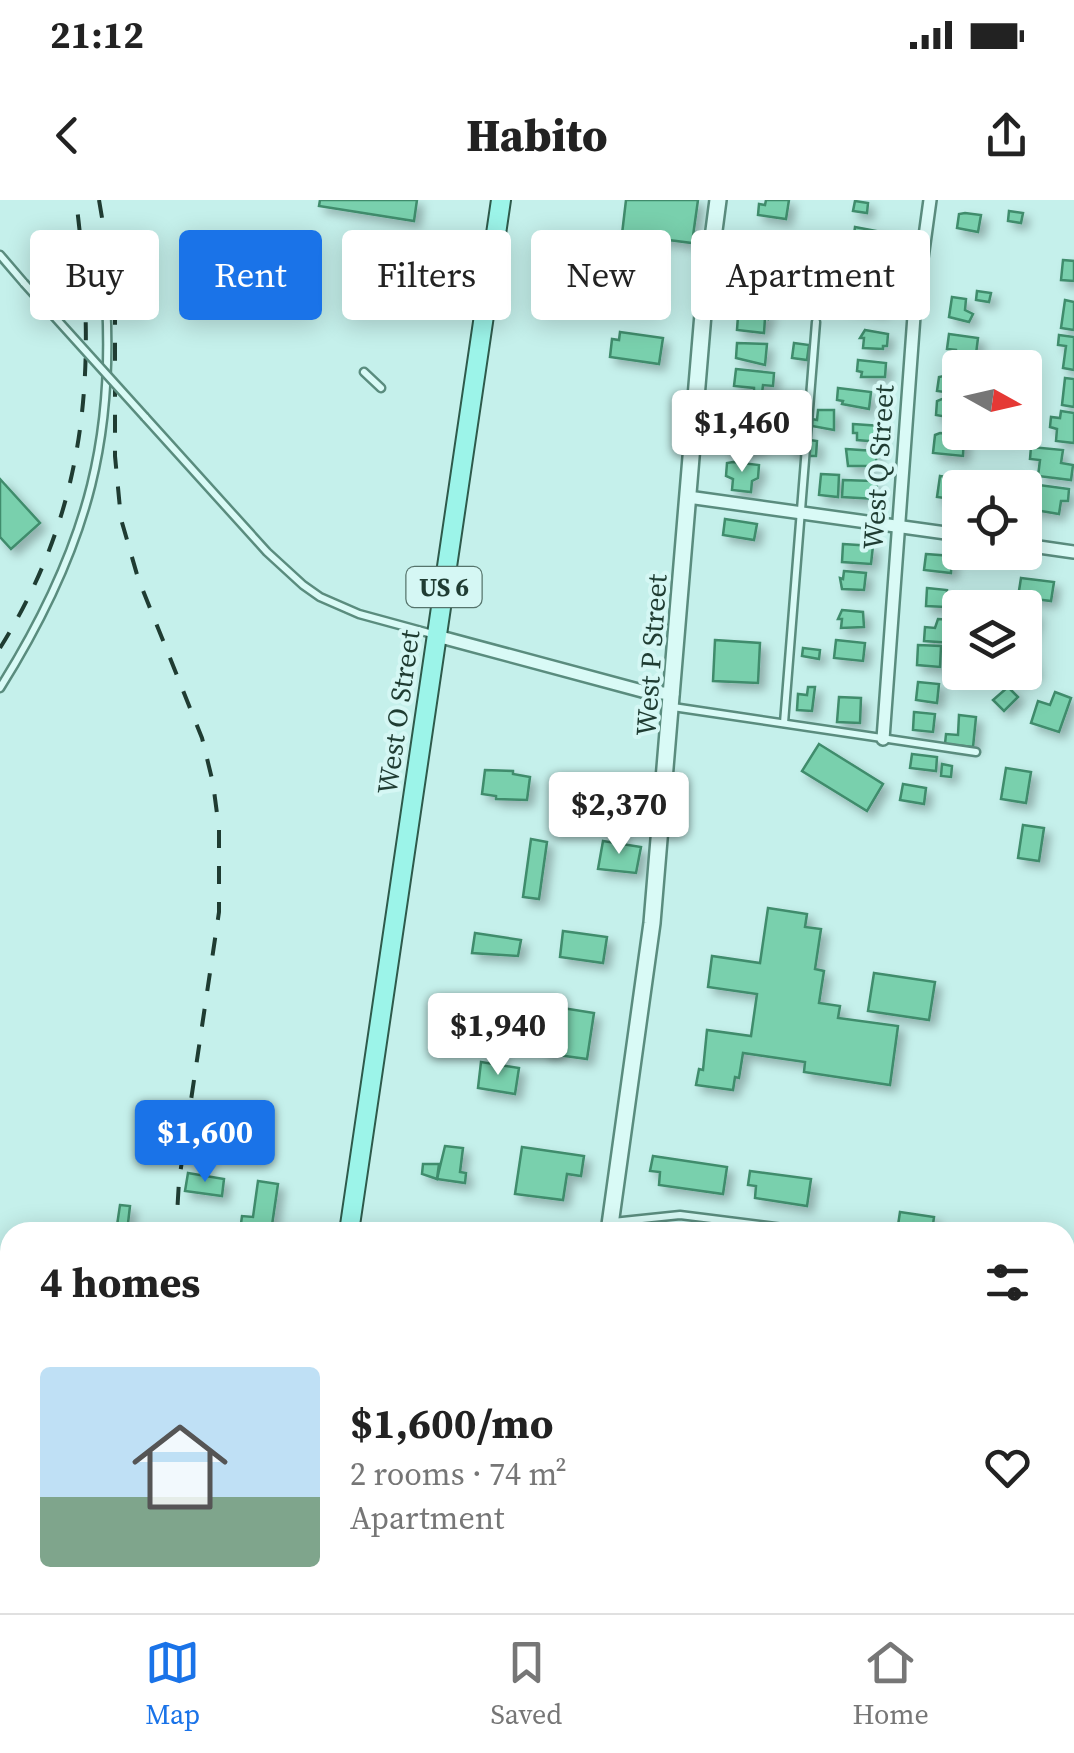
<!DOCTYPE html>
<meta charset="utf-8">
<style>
:root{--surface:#fff;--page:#f2f2f2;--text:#222;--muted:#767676;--line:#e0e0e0;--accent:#1a73e8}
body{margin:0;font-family:"Source Serif 4",serif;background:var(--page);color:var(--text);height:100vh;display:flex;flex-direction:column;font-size:38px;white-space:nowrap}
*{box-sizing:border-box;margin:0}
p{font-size:32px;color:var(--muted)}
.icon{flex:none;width:55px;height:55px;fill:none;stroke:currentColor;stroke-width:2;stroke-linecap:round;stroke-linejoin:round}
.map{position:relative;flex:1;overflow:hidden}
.side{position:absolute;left:0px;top:1022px;width:1075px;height:392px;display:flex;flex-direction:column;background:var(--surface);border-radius:30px 30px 0 0;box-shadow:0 5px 25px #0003}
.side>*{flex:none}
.banner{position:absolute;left:30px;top:30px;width:1015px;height:90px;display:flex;gap:20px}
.needle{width:65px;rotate:98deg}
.tools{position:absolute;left:942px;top:150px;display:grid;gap:20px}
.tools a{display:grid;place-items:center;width:100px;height:100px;border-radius:10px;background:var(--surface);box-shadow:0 5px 25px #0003;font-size:50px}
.price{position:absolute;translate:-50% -85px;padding:0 22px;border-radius:10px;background:#fff;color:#222;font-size:32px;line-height:65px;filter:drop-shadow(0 2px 5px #0008)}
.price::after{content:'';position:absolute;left:50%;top:60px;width:30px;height:22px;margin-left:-15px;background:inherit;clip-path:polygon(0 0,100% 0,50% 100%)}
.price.on{background:var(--accent);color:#fff}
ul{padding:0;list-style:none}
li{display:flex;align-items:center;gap:30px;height:250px;padding:0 40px}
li+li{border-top:2px solid var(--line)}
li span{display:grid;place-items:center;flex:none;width:280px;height:200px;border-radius:10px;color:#555}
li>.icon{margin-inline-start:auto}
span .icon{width:120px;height:120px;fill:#fffc;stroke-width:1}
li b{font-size:42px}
h2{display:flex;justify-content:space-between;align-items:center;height:120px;padding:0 40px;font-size:42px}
.pill{padding:0 35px;border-radius:10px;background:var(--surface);box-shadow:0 5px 25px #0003;font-size:35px;line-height:90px}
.pill.on{background:var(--accent);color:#fff}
.status{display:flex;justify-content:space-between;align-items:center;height:70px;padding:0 50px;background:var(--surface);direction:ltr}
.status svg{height:28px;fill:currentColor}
header{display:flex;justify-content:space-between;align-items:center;height:130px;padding:0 40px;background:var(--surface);font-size:45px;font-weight:800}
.tabs{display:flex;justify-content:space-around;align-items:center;height:140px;border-top:2px solid var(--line);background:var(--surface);font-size:28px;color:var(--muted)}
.tabs a{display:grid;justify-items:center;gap:5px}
.tabs .on{color:var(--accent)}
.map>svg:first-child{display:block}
.building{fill:#79d0ad;stroke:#3f8c6c;stroke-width:2.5;filter:url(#shadow)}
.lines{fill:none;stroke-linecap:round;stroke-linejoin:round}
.service-casing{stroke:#5a8c7e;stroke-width:11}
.minor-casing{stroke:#5a8c7e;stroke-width:16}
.tertiary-casing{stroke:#5a8c7e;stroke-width:20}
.primary-casing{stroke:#2e5a4b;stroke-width:22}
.service{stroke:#d9faf6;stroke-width:6}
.minor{stroke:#d9faf6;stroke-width:11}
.tertiary{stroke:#d9faf6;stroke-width:15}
.primary{stroke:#9cf4e9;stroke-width:18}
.rail{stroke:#1f3c32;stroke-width:4;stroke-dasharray:18 18;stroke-linecap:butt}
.service-bridge-casing{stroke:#5a8c7e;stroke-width:11;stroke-linecap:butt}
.service-bridge{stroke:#d9faf6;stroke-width:6}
.labels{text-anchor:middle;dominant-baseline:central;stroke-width:8;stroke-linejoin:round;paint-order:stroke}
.shield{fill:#d5f7f4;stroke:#56746c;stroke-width:2.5}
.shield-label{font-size:25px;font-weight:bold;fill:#1f3c32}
.street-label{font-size:28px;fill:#1f3c32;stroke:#d5f7f4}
</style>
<div class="status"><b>21:12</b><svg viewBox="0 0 49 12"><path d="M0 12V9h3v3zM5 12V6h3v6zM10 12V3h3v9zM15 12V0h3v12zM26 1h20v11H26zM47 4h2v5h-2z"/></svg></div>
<header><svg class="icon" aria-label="back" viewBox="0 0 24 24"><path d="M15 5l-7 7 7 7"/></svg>Habito<svg class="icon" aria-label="share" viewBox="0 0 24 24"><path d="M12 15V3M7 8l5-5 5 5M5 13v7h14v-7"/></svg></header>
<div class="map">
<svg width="1074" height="1413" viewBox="0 0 1074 1413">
<defs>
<filter id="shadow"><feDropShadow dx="6" dy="6" stdDeviation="5" flood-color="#0004"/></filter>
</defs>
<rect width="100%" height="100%" fill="#c5f0eb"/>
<!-- building -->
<g class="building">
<polygon points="320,0 417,0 414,21 319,6"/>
<polygon points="626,0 698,0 692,43 622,34"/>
<polygon points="766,0 789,0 786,19 758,15 759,4 765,5"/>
<polygon points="855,1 868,3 867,13 853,11"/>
<polygon points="1009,11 1023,13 1021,23 1008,21"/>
<polygon points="965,13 981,15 978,32 957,28 959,14"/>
<polygon points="855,27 892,34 890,48 853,42"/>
<polygon points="853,42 890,48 888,59 850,56"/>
<polygon points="787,46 812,49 809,74 783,71"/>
<polygon points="815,50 823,51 821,63 814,63"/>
<polygon points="1063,60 1074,61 1074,81 1061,80"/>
<polygon points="847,76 886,84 883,97 845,92"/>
<polygon points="977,91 991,93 989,102 976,100"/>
<polygon points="845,92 883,97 881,111 843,105"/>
<polygon points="952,97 966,99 965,110 973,114 969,122 949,117"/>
<polygon points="1065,100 1074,102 1074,130 1061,128"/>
<polygon points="753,110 769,112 768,119 765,118 764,133 737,130 738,116 753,115"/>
<polygon points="865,130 888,134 887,146 883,146 883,149 863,148 864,138 860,138"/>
<polygon points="620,132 663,138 659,164 610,157 612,139 619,140"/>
<polygon points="949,134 978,138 975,162 957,159 956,150 947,149"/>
<polygon points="1059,135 1074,137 1074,170 1063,168 1066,146 1058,145"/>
<polygon points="737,143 767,144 765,165 736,158"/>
<polygon points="794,143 809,145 807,160 792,158"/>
<polygon points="858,160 886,163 885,177 861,177 862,172 857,171"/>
<polygon points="736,169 774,173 773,186 763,185 762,194 754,193 754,188 734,186"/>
<polygon points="944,176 960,178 960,194 937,191 939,177"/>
<polygon points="1065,178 1074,179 1074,207 1062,205"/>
<polygon points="838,188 871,192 869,209 842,204 843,201 837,200"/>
<polygon points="942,199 960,200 960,221 959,219 936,215 937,201"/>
<polygon points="736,202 757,204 761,207 756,222 731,218 732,203"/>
<polygon points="818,210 834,210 834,230 812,226 812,219 817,220"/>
<polygon points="1061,211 1074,213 1074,243 1056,241 1057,229 1050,227 1051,217 1060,218"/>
<polygon points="853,224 881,226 880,242 857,240 857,233 853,233"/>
<polygon points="735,231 758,233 760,246 756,250 728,246 730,232"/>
<polygon points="940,233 964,235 963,256 933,253 935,235"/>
<polygon points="792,240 801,241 800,254 791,252"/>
<polygon points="810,240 817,241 816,256 809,256"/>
<polygon points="1031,247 1063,250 1061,263 1073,265 1071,280 1038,276 1040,260 1030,259"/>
<polygon points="846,249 875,251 877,266 848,266"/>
<polygon points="733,262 759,265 758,278 752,281 751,292 732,290 733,279 726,276 727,263"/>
<polygon points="821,274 839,275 838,297 819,295"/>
<polygon points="940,276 983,282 982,288 960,288 960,300 937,297"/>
<polygon points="0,279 40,323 11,349 0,337"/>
<polygon points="843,280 873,281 877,284 876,299 842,297"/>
<polygon points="1039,285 1069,289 1068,301 1061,301 1059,314 1029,309 1030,297 1038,298"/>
<polygon points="725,319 757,324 754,340 723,335"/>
<polygon points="843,344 873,346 871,364 842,362"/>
<polygon points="926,354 952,356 951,373 924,370"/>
<polygon points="844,371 866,373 864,390 842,389 840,378 843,379"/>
<polygon points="1021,378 1054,382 1051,401 1018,397"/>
<polygon points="927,388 947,390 946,407 926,406"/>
<polygon points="842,410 863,412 864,427 841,428 842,419 838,419"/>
<polygon points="1025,411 1036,415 1028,439 1025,438"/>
<polygon points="938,419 955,420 953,443 924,441 925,427 935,428"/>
<polygon points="715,440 760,443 758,483 713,481"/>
<polygon points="836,440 865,443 863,461 834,458"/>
<polygon points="918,445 941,446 940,467 917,465"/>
<polygon points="1027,446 1035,473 1017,479 1015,472 1025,472"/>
<polygon points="803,448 820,450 819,459 802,456"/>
<polygon points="918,482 939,484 937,503 916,500"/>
<polygon points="808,487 815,487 812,511 797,510 798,494 807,495"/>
<polygon points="1008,487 1018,497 1004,511 993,500"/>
<polygon points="1055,492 1071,498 1059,532 1031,523 1038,501 1050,505"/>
<polygon points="839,497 861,498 860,523 837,522"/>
<polygon points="914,512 935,514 933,532 913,530"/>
<polygon points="959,515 976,517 973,547 945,544 946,534 958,535"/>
<polygon points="819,544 883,584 867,611 802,571"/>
<polygon points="912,554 937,557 936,571 910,568"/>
<polygon points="942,564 952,566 951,577 941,576"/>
<polygon points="1006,568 1031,572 1026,603 1001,599"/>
<polygon points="485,570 513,571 513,574 530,577 527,600 496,599 496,596 482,594"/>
<polygon points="903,584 926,588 924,604 900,600"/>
<polygon points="1023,625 1044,628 1039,661 1018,658"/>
<polygon points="531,639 547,642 539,699 523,697"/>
<polygon points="603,641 641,647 636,673 598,669"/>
<polygon points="768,708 807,714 805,727 821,729 815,769 824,771 819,803 840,806 838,818 898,826 890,885 804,872 805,862 743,853 739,878 735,877 733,890 696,885 699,869 703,870 707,830 751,836 757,794 708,787 712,756 760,763"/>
<polygon points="563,731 607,737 603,763 560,757"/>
<polygon points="475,733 521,740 518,756 472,753"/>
<polygon points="874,773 935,782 929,820 868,811"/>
<polygon points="550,806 594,813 587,859 543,853"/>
<polygon points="481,862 519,868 515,894 478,888"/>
<polygon points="445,946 463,948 460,972 466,973 465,983 437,979"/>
<polygon points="522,947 584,956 581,976 567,974 563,1000 515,994"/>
<polygon points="653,956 727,967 723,994 659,985 660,972 650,971"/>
<polygon points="423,964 439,964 437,979 422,974"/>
<polygon points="750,971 811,979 807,1006 755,998 756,986 748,985"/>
<polygon points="188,973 224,979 222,996 185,991"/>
<polygon points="258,981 278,984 271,1032 240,1031 242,1016 253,1017"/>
<polygon points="120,1005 130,1006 127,1032 116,1032"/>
<polygon points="900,1012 934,1017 932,1032 897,1032"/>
<polygon points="1065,1165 1074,1171 1074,1383 1065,1376"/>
<polygon points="173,1405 224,1405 223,1412"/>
<polygon points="457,1405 510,1405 509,1413 457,1409"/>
<polygon points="626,1405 684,1405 683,1413 595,1413 596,1406 626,1411"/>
</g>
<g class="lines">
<!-- service casing -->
<g class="service-casing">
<g id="service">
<polyline points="0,55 24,83"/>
<polyline points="277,100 269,89 281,74 288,74 310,91"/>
<polyline points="364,172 381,188"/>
<polyline points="145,217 267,352 303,385 320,397 359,414 436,435"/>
<path d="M0,488c89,-142 120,-258 103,-425"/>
<polyline points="673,507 976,552"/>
<polyline points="784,523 816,122"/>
<polyline points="613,1022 680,1015 815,1032"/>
</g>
</g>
<!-- minor casing -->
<g class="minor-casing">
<g id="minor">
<polyline points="688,297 960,335"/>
<polyline points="1025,345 1074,352"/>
<polyline points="437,436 642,491 673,494"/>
<polyline points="883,539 914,116 930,0"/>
</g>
</g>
<!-- tertiary casing -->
<g class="tertiary-casing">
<g id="tertiary">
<polyline points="609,1032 652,723 703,114 718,0"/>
<polyline points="553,1413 554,1405"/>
</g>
</g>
<!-- primary casing -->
<g class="primary-casing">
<g id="primary">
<polyline points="349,1032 501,0"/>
<polyline points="293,1413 294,1405"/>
</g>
</g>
<!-- service -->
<use href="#service" class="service"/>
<!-- minor -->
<use href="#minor" class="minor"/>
<!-- tertiary -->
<use href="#tertiary" class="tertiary"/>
<!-- primary -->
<use href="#primary" class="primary"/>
<!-- rail -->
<g class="rail">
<polyline points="99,0 115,94 115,256 121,319 138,378 202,538 213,583 219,629 219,712 179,981 176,1032"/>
<path d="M0,448c90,-144 97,-284 76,-448"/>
<polyline points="146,1413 147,1405"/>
</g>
<!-- service-bridge casing -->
<g class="service-bridge-casing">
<polyline id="service-bridge" points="24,83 145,217"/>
</g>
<!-- service-bridge -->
<use href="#service-bridge" class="service-bridge"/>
</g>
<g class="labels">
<!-- shield labels -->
<rect class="shield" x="406.5" y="367" width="75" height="40" rx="8"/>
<g class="shield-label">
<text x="444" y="387">US 6</text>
</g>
<!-- street labels -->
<g class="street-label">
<text transform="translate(878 267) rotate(-86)">West Q Street</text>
<text transform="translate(651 455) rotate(-86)">West P Street</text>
<text transform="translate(398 512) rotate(-82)">West O Street</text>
</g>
</g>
</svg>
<div class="tools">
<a><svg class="needle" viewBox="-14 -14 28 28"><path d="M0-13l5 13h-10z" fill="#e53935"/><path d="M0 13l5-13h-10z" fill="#767676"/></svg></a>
<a><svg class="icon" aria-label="locate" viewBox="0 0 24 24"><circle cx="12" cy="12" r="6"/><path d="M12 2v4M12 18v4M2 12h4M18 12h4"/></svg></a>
<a><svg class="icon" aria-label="layers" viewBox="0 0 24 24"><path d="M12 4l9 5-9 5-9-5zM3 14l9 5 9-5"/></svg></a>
</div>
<b class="price" style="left:742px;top:275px">$1,460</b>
<b class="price" style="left:619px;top:657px">$2,370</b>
<b class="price" style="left:498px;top:878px">$1,940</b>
<b class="price on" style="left:205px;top:985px">$1,600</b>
<div class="banner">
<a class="pill">Buy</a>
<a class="pill on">Rent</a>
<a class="pill">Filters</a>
<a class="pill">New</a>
<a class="pill">Apartment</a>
</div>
<section class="side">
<h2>4 homes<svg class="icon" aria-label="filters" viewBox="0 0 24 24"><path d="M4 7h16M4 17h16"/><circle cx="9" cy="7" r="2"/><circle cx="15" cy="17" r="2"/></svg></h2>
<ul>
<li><span style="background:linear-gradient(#bfe0f5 65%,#7fa58c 0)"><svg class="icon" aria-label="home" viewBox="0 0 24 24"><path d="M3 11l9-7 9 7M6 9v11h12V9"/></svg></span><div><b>$1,600/mo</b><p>2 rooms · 74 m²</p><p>Apartment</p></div><svg class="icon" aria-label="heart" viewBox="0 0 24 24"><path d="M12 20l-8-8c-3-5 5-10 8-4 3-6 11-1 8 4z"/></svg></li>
</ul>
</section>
</div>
<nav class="tabs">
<a class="on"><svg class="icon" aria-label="map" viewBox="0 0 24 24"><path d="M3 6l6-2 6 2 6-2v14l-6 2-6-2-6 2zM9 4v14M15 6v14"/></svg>Map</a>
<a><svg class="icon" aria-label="saved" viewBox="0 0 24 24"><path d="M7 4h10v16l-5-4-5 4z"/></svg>Saved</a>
<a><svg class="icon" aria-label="home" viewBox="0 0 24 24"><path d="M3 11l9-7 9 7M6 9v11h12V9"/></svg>Home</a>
</nav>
